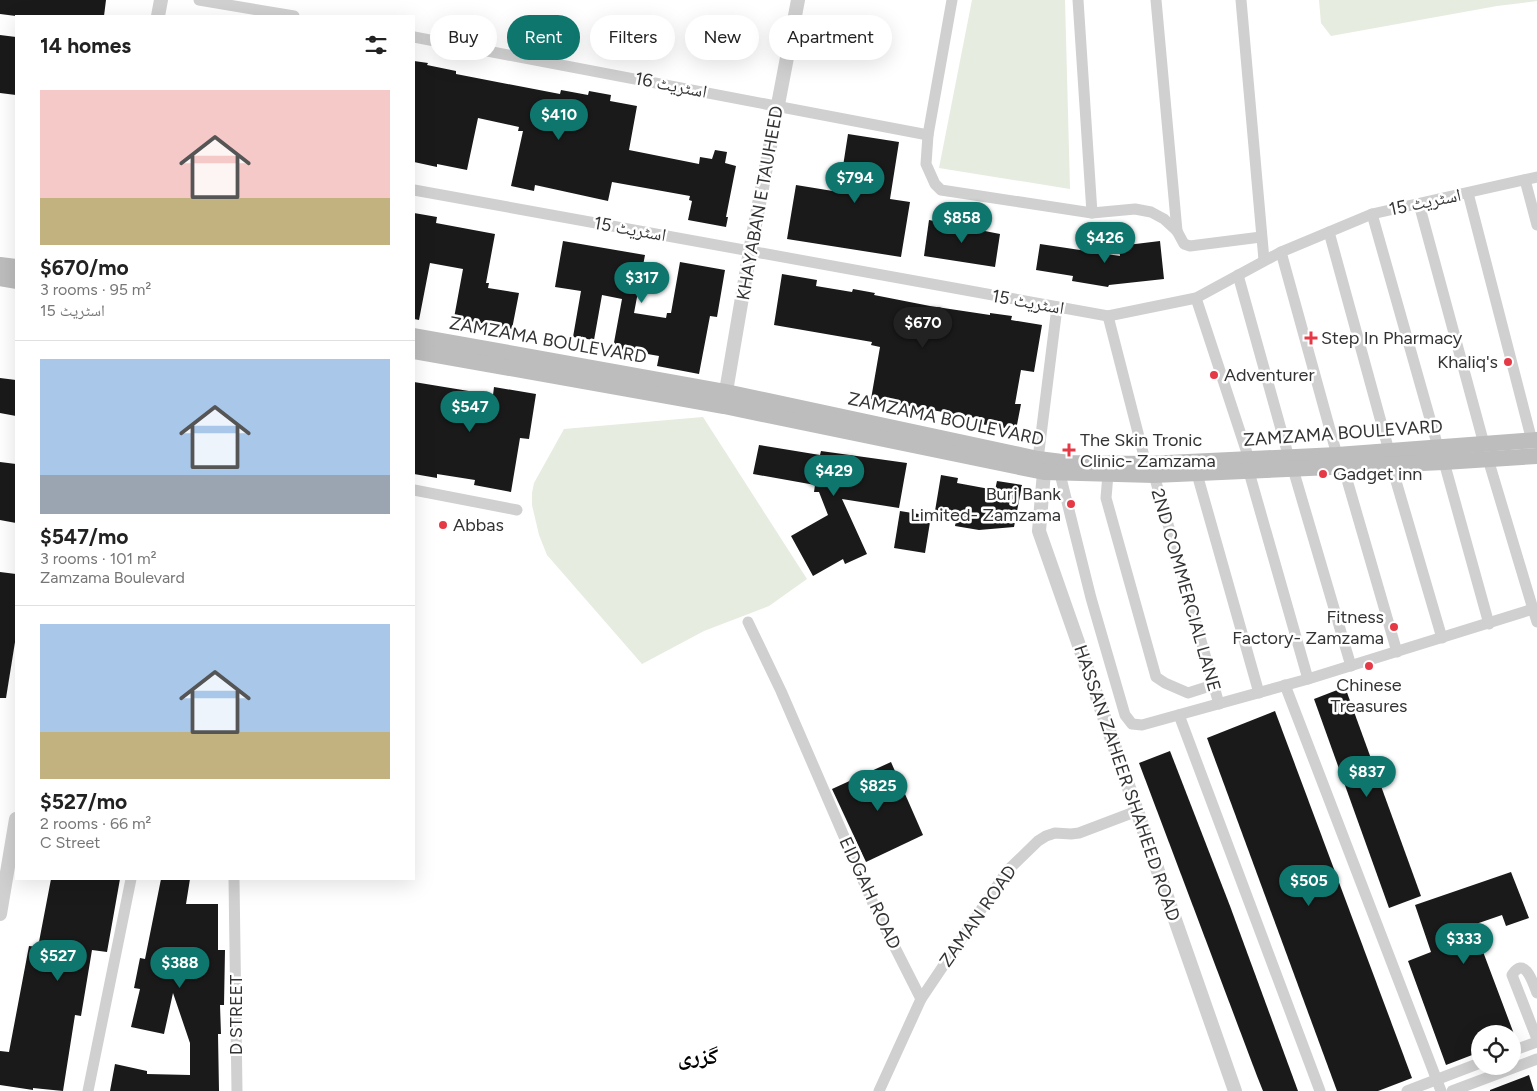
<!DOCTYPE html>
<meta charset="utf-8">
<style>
:root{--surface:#fff;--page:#f6f6f6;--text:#222;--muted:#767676;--line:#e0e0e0;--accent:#0f766e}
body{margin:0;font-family:Figtree,"Noto Naskh Arabic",sans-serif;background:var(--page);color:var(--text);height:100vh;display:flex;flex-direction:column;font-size:19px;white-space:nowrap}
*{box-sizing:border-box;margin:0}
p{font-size:16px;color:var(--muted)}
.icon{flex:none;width:28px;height:28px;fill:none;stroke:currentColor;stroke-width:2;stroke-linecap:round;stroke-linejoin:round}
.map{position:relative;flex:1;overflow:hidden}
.sheet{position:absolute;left:15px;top:15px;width:400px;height:865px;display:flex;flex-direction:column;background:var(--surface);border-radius:0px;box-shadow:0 5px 20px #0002}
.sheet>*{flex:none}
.hud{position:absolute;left:430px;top:15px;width:475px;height:45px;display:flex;gap:10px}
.controls{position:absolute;left:1471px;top:1025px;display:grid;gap:10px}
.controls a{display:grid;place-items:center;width:50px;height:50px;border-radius:50%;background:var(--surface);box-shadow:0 5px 20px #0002;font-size:25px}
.price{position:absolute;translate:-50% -42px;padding:0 11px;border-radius:18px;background:var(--accent);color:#fff;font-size:16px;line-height:32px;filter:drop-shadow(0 1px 2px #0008)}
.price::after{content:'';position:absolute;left:50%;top:30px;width:15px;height:11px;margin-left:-8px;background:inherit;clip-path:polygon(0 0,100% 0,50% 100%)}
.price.active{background:#222;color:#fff}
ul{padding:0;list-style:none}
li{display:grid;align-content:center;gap:10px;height:265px;padding:0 25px}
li+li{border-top:1px solid var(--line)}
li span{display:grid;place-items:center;height:155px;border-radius:0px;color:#555}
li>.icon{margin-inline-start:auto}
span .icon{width:90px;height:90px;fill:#fffc;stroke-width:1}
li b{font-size:21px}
h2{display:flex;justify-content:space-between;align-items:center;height:60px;padding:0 25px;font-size:21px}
.chip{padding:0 18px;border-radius:22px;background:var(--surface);box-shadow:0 5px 20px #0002;font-size:18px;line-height:45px}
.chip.active{background:var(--accent);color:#fff}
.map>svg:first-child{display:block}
.green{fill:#e6ecdf}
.building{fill:#1a1a1a}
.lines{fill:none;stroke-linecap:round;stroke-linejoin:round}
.minor{stroke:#d0d0d0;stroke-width:11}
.tertiary{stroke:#d0d0d0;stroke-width:14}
.secondary{stroke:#bdbdbd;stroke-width:16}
.poi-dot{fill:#e63946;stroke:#fff;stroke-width:2}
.labels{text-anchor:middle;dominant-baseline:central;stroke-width:5;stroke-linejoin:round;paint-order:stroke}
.street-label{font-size:18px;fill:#333;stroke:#fff}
.poi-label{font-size:18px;fill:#333;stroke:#fff;text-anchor:start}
.district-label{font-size:22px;font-weight:bold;fill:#000;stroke:#fff}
</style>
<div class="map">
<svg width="1537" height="1091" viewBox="0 0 1537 1091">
<rect width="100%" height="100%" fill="#fff"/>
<!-- green -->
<g class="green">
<polygon points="972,0 1065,0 1070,189 939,168"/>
<polygon points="1319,0 1537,0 1537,1 1497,6 1331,36 1321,23"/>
<polygon points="703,417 807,579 769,606 704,631 642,664 547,555 539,535 532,505 532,493 534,483 564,429"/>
</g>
<!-- building -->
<g class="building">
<polygon points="0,0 106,0 104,16 16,16 0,14"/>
<polygon points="0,35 16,37 16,95 0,93"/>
<polygon points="414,61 428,63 427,65 456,71 456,74 560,94 561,90 588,95 589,91 611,95 610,101 637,106 629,150 699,164 700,157 712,159 715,150 727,152 725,163 736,166 726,217 728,217 726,227 688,220 692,201 689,200 690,196 612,182 608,201 535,185 534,191 511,186 523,131 518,131 519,127 478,118 467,170 437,164 437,167 414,162"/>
<polygon points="848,134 899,142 890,199 910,202 901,257 787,239 796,185 839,192"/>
<polygon points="414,213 437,217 436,223 495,234 486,283 489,283 488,288 519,293 512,329 454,318 463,269 430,263 419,320 414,319"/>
<polygon points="929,220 1000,234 995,267 924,256"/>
<polygon points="563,241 645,255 634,313 666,318 667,313 671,313 680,262 725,270 717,317 710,316 699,374 657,366 659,356 613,348 622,299 602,295 594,340 573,337 581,291 555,287"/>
<polygon points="1160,241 1164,279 1109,285 1108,287 1072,281 1073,276 1036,270 1040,244 1120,256 1119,246"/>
<polygon points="782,274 817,280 816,286 852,292 853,289 875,293 874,295 930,306 990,315 990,313 1012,316 1011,320 1042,325 1034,372 1021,370 1015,404 1021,404 1016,430 975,423 976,418 871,399 880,347 871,345 872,342 774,325"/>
<polygon points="0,378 16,380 16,416 0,413"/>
<polygon points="414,382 493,395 494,387 536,394 529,439 520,438 511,492 474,485 475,480 437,474 437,478 414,474"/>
<polygon points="759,445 820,455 821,451 907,463 899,508 842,499 867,554 845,564 843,559 813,576 791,536 828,515 819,492 814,492 815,485 753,474"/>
<polygon points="0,462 16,464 16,523 0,520"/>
<polygon points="941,475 958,478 957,483 995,490 997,481 1022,485 1014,527 979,530 955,526 957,515 935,511"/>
<polygon points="900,511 931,516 925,553 894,548"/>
<polygon points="0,572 16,574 16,636 6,698 0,698"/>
<polygon points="1345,687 1421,896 1389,908 1314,699"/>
<polygon points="1275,711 1412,1078 1378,1091 1337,1091 1207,738"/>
<polygon points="1170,751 1230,906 1298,1091 1263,1091 1257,1076 1139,763"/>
<polygon points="891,762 923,835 866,862 832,789"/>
<polygon points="1511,872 1529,918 1506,926 1502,915 1473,925 1514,1034 1480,1034 1480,1052 1446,1065 1408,961 1431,952 1415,905"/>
<polygon points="51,879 120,879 107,952 92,950 81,1016 75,1015 63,1091 33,1088 33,1090 0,1085 0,1051 9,1052 29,946 38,947"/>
<polygon points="161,879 190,879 186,904 218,904 218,950 225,950 224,1005 220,1005 221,1034 218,1034 219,1091 110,1091 115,1064 147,1071 147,1074 190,1075 190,1043 173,993 164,1034 131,1027 140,989 134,988 140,958 145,959"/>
<polygon points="1529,1075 1534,1091 1490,1091 1490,1090"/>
</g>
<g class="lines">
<!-- minor -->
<g class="minor">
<polyline points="199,0 294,16"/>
<polyline points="952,0 928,135 926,164 935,184 941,190 1092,213 1135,209 1151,212 1164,219 1177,231 1184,244 1190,246 1261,237"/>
<polyline points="1078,0 1092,213"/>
<polyline points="1156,0 1177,231"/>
<polyline points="1241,0 1264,260"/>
<polyline points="414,37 928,135"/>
<polyline points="1525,180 1537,225"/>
<polyline points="414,190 1108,316 1196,298 1281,252 1372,214 1537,177"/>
<polyline points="1468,193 1532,441"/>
<polyline points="1419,204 1484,444"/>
<polyline points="1372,214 1438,447"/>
<polyline points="1329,232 1389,451"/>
<polyline points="1281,252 1337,455"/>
<polyline points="1238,275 1289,458"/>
<polyline points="1196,298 1249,459"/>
<polyline points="1108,316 1146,464"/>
<polyline points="1038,459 1057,307"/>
<polyline points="1488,459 1533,609"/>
<polyline points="1444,462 1489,624"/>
<polyline points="1391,464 1442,638"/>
<polyline points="1343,466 1397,652"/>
<polyline points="1293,469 1351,666"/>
<polyline points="1249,472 1308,679"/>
<polyline points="1060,474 1091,598 1125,715 1132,724 1142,725 1308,679 1533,609 1537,622"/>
<polyline points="1108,474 1106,498 1156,677 1165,683 1188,693 1213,685"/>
<polyline points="1197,474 1259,693"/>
<polyline points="1154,475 1219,704"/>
<polyline points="414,490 517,510"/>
<polyline points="748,622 781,691 875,908 921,999"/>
<polyline points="1285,685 1441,1091"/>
<polyline points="1179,715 1320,1091"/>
<polyline points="234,879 237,1091"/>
<path d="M1537,993c-4,-10 -12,-38 -25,-18l25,64"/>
<polyline points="1512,1051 1537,1042"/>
<polyline points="88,1091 131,879"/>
<polyline points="879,1091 921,999 1007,871 1038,841 1046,836 1055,833 1071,834 1079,833 1137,811"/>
<polyline points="1407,1091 1480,1063"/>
<polyline points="1452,1091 1537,1059"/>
</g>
<!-- tertiary -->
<g class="tertiary">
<polyline points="158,16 161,0"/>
<polyline points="724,403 750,251 798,0"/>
<polyline points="1044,472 1039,531 1235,1091"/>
<polyline points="0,914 16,819"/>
</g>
<!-- secondary -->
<g class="secondary">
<polyline points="0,265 16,267"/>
<polyline points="0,278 16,281"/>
<polyline points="414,336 726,392 1038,459 1070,463 1146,464 1337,455 1537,440"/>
<polyline points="414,351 724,406 1044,472 1154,475 1444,462 1537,456"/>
</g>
</g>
<!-- markers -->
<g class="poi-dot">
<path d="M1308.5 330.5h5v5h5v5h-5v5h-5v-5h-5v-5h5z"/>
<circle cx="1508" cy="362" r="5"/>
<circle cx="1214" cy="375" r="5"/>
<path d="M1066.5 442.5h5v5h5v5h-5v5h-5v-5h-5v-5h5z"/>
<circle cx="1323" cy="474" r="5"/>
<circle cx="1071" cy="504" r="5"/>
<circle cx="443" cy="525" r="5"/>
<circle cx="1394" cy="627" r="5"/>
<circle cx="1369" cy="666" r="5"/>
</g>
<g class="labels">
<!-- street labels -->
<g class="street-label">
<text transform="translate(671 85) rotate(11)">اسٹریٹ 16</text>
<text transform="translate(1425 202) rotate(-12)">اسٹریٹ 15</text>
<text transform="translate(760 203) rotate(-80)">KHAYABAN E TAUHEED</text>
<text transform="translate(630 229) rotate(10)">اسٹریٹ 15</text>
<text transform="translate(1028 302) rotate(10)">اسٹریٹ 15</text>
<text transform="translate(548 340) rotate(10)">ZAMZAMA BOULEVARD</text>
<text transform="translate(946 419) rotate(12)">ZAMZAMA BOULEVARD</text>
<text transform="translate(1343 433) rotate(-4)">ZAMZAMA BOULEVARD</text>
<text transform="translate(1186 590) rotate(74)">2ND COMMERCIAL LANE</text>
<text transform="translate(1127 783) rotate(71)">HASSAN ZAHEER SHAHEED ROAD</text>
<text transform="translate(870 893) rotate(65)">EIDGAH ROAD</text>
<text transform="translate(978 916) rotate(-55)">ZAMAN ROAD</text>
<text transform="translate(236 1015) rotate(-90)">D STREET</text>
</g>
<!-- poi labels -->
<g class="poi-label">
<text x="1321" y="338">Step In Pharmacy</text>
<text x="1498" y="362" text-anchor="end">Khaliq's</text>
<text x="1224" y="375">Adventurer</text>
<text x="1080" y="440">The Skin Tronic<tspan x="1080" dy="21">Clinic- Zamzama</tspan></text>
<text x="1333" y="474">Gadget inn</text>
<text x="1061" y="494" text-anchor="end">Burj Bank<tspan x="1061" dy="21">Limited- Zamzama</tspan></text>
<text x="453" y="525">Abbas</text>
<text x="1384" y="617" text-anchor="end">Fitness<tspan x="1384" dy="21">Factory- Zamzama</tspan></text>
<text x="1369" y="685" text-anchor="middle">Chinese<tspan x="1369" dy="21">Treasures</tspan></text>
</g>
<!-- district labels -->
<g class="district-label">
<text x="698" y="1056">گزری</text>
</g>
</g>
</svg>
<div class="controls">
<a><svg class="icon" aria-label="locate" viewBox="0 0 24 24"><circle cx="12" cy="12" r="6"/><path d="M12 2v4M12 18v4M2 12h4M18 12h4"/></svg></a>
</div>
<b class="price" style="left:559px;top:141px">$410</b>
<b class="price" style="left:855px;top:204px">$794</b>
<b class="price" style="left:962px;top:244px">$858</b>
<b class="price" style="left:1105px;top:264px">$426</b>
<b class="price" style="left:642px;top:304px">$317</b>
<b class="price active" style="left:923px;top:349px">$670</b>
<b class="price" style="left:470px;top:433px">$547</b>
<b class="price" style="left:834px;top:497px">$429</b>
<b class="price" style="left:1367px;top:798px">$837</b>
<b class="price" style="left:878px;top:812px">$825</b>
<b class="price" style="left:1309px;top:907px">$505</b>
<b class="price" style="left:1464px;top:965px">$333</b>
<b class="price" style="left:58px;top:982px">$527</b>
<b class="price" style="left:180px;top:989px">$388</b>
<div class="hud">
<a class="chip">Buy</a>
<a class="chip active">Rent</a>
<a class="chip">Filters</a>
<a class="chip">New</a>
<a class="chip">Apartment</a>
</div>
<section class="sheet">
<h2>14 homes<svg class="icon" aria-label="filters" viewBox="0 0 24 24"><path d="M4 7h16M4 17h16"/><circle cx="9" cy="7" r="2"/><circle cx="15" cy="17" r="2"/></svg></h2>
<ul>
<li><span style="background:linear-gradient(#f6c9c9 70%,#c2b280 0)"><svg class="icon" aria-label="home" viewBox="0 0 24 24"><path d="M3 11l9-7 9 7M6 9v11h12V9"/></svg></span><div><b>$670/mo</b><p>3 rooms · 95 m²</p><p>اسٹریٹ 15</p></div></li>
<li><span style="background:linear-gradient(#a9c7e8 75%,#9aa5b1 0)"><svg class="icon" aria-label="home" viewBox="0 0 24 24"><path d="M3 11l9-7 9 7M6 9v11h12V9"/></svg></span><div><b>$547/mo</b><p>3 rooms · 101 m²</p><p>Zamzama Boulevard</p></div></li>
<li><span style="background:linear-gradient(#a9c7e8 70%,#c2b280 0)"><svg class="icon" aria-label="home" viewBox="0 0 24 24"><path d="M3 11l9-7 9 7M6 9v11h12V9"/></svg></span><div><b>$527/mo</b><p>2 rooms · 66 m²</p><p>C Street</p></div></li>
</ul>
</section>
</div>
